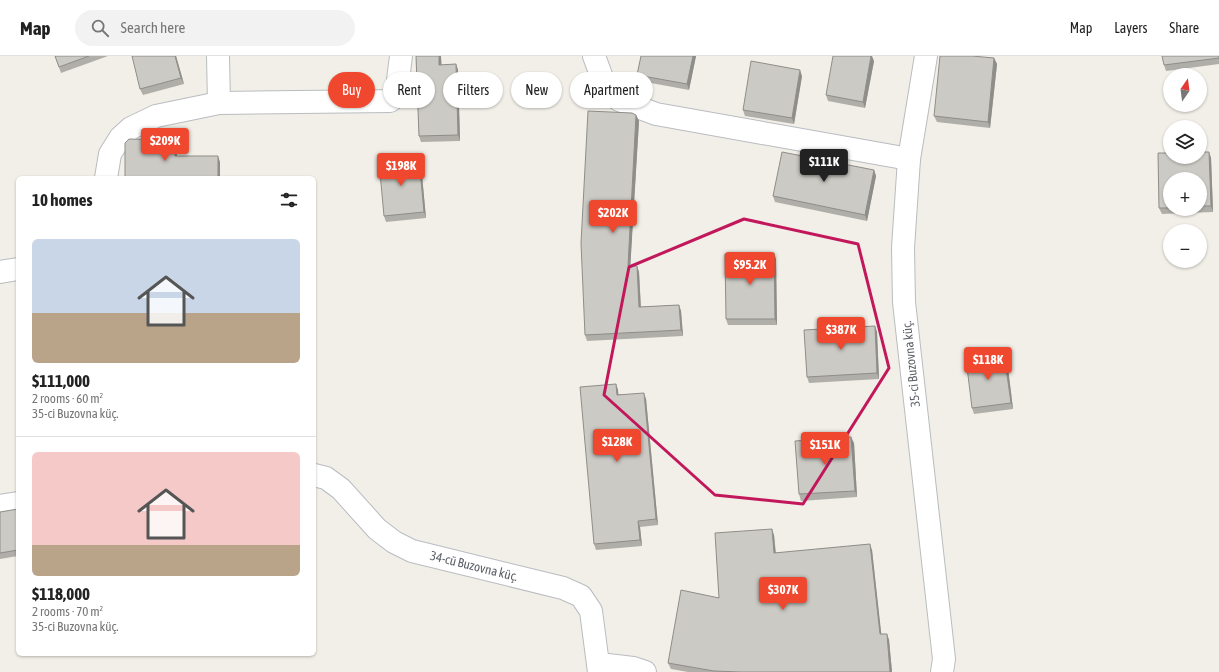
<!DOCTYPE html>
<meta charset="utf-8">
<style>
:root{--surface:#fff;--page:#f2f2f2;--text:#222;--muted:#767676;--line:#e0e0e0;--accent:#f0482e}
body{margin:0;font-family:"Asap Condensed",sans-serif;background:var(--page);color:var(--text);height:100vh;display:flex;flex-direction:column;font-size:15px;white-space:nowrap}
*{box-sizing:border-box;margin:0}
p{font-size:13px;color:var(--muted)}
.icon{flex:none;width:22px;height:22px;fill:none;stroke:currentColor;stroke-width:2;stroke-linecap:round;stroke-linejoin:round}
.map{position:relative;flex:1;overflow:hidden}
.panel{position:absolute;left:16px;top:120px;width:300px;height:480px;display:flex;flex-direction:column;background:var(--surface);border-radius:6px;box-shadow:0 1px 3px #0004}
.panel>*{flex:none}
.guide{position:absolute;left:328px;top:16px;width:380px;height:36px;display:flex;gap:8px}
.needle{width:26px;rotate:14deg}
.fabs{position:absolute;left:1163px;top:12px;display:grid;gap:8px}
.fabs a{display:grid;place-items:center;width:44px;height:44px;border-radius:50%;background:var(--surface);box-shadow:0 1px 3px #0004;font-size:20px}
.price{position:absolute;translate:-50% -34px;padding:0 9px;border-radius:4px;background:var(--accent);color:#fff;font-size:13px;line-height:26px;filter:drop-shadow(0 1px 2px #0008)}
.price::after{content:'';position:absolute;left:50%;top:24px;width:12px;height:9px;margin-left:-6px;background:inherit;clip-path:polygon(0 0,100% 0,50% 100%)}
.price.on{background:#222;color:#fff}
ul{padding:0;list-style:none}
li{display:grid;align-content:center;gap:8px;height:212px;padding:0 16px}
li+li{border-top:1px solid var(--line)}
li span{display:grid;place-items:center;height:124px;border-radius:6px;color:#555}
li>.icon{margin-inline-start:auto}
span .icon{width:72px;height:72px;fill:#fffc;stroke-width:1}
li b{font-size:17px}
h2{display:flex;justify-content:space-between;align-items:center;height:48px;padding:0 16px;font-size:17px}
.pill{padding:0 14px;border-radius:18px;background:var(--surface);box-shadow:0 1px 3px #0004;font-size:14px;line-height:36px}
.pill.on{background:var(--accent);color:#fff}
header{display:flex;align-items:center;gap:24px;box-sizing:border-box;height:56px;padding:0 20px;background:var(--surface);border-bottom:1px solid var(--line)}
header strong{font-size:19px}
nav{display:flex;gap:22px;margin-inline-start:auto;font-size:14px}
.search{width:280px;height:36px;background:var(--page);display:flex;align-items:center;gap:10px;box-sizing:border-box;padding:0 14px;border-radius:22px;color:var(--muted);font-size:15px}
.map>svg:first-child{display:block}
.lines{fill:none;stroke-linecap:round;stroke-linejoin:round}
.minor-casing{stroke:#b9bcc1;stroke-width:24}
.minor{stroke:#fff;stroke-width:22}
.wall{fill:#afaea9;fill-rule:evenodd}
.shaded-wall{fill:#8f8d89}
.building{fill:#cccac4;stroke:#8f8d89}
.marked{fill:none;stroke:#c2185b;stroke-width:3;stroke-linejoin:round}
.labels{text-anchor:middle;dominant-baseline:central;stroke-width:3;stroke-linejoin:round;paint-order:stroke}
.street-label{font-size:13px;fill:#5e6268;stroke:#fff}
</style>
<header>
<strong>Map</strong>
<div class="search"><svg class="icon" aria-label="search" viewBox="0 0 24 24"><circle cx="10" cy="10" r="6"/><path d="M15 15l6 6"/></svg>Search here</div>
<nav><a>Map</a><a>Layers</a><a>Share</a></nav>
</header>
<div class="map">
<svg width="1219" height="616" viewBox="0 0 1219 616">
<rect width="100%" height="100%" fill="#f1efe7"/>
<g class="lines">
<!-- minor casing -->
<g class="minor-casing">
<g id="minor">
<polyline points="218,0 219,47"/>
<polyline points="594,0 605,30 619,44 656,58 909,103"/>
<polyline points="926,0 909,103 903,192 904,246 944,603 942,616"/>
<polyline points="106,122 110,98 120,82 131,72 156,60 219,47 390,45 396,40 401,0"/>
<polyline points="0,216 18,213"/>
<polyline points="314,419 326,422 341,433 377,473 394,486 412,495 563,532 581,540 591,555 599,616"/>
<polyline points="0,450 18,447"/>
<polyline points="599,608 633,612 645,616"/>
</g>
</g>
<!-- minor -->
<use href="#minor" class="minor"/>
</g>
<!-- wall -->
<g class="wall">
<polygon points="55,0 108,0 61,17"/>
<polygon points="176,0 184,28 143,39 140,33"/>
<polygon points="416,0 441,0 441,9 456,8 458,14 460,85 421,86 419,80"/>
<polygon points="641,0 696,0 689,34 640,25 637,19"/>
<polygon points="1219,0 1219,8 1166,15 1164,9"/>
<polygon points="994,2 997,8 990,72 937,66 934,60"/>
<polygon points="874,5 865,52 828,45 826,39"/>
<polygon points="802,20 794,68 745,60 743,54"/>
<polygon points="636,59 639,65 630,210 637,210 639,216 641,251 679,249 681,255 683,280 587,285 585,279"/>
<path d="M1200,96h9l2,6 2,54 -51,2 -3,-6 -1,-55h12v4h30zM1170,123h30v30h-30z"/>
<polygon points="421,109 426,162 386,166 384,160"/>
<polygon points="874,114 876,120 867,165 775,146 773,140"/>
<polygon points="776,203 777,269 728,269 726,263"/>
<polygon points="875,270 877,276 879,323 809,327 807,321"/>
<polygon points="1007,304 1013,353 974,358 972,352"/>
<polygon points="616,328 618,334 618,338 646,343 658,469 640,471 642,490 596,494 594,488"/>
<polygon points="854,387 857,441 801,445 799,438"/>
<polygon points="18,453 18,500 0,503 0,456"/>
<polygon points="774,479 776,497 872,494 881,578 887,578 889,584 892,616 688,616 671,613 668,607 719,542"/>
</g>
<!-- shaded-wall -->
<g class="shaded-wall">
<polygon points="175,0 176,0 184,28 181,22"/>
<polygon points="439,0 441,0 442,15 439,9"/>
<polygon points="693,0 696,0 689,34 687,28"/>
<polygon points="871,0 872,0 874,5 865,52 863,46"/>
<polygon points="994,2 997,8 990,72 988,66"/>
<polygon points="456,8 458,14 460,85 458,79"/>
<polygon points="800,14 802,20 794,68 792,62"/>
<polygon points="636,59 639,65 630,216 628,210"/>
<polygon points="175,84 177,90 177,106 175,100"/>
<polygon points="1209,96 1211,102 1213,156 1211,150"/>
<polygon points="218,100 220,106 220,122 218,122"/>
<polygon points="419,103 421,109 426,162 424,156"/>
<polygon points="874,114 876,120 867,165 865,159"/>
<polygon points="774,197 776,203 777,269 775,263"/>
<polygon points="637,210 639,216 641,257 639,251"/>
<polygon points="679,249 681,255 683,280 681,274"/>
<polygon points="875,270 877,276 879,323 877,317"/>
<polygon points="1004,298 1007,304 1013,353 1011,347"/>
<polygon points="616,328 618,334 619,345 617,339"/>
<polygon points="644,337 646,343 658,469 656,463"/>
<polygon points="851,381 854,387 857,441 855,435"/>
<polygon points="638,465 640,471 642,490 640,484"/>
<polygon points="772,473 774,479 776,503 774,497"/>
<polygon points="870,488 872,494 882,584 880,578"/>
<polygon points="887,578 889,584 892,616 890,616"/>
</g>
<!-- building -->
<g class="building">
<polygon points="55,0 89,0 59,11"/>
<polygon points="132,0 175,0 181,22 140,33"/>
<polygon points="416,0 439,0 439,9 456,8 458,79 419,80"/>
<polygon points="641,0 693,0 687,28 637,19"/>
<polygon points="833,0 871,0 863,46 826,39"/>
<polygon points="940,0 972,0 994,2 988,66 934,60"/>
<polygon points="1162,0 1219,0 1219,2 1164,9"/>
<polygon points="751,5 800,14 792,62 743,54"/>
<polygon points="588,55 632,57 636,59 628,210 637,210 639,251 679,249 681,274 585,279 581,187"/>
<polygon points="129,83 175,84 175,100 218,100 218,122 125,122 125,87"/>
<polygon points="782,96 874,114 865,159 773,140"/>
<polygon points="1200,96 1209,96 1211,150 1200,150 1200,123 1170,123 1170,152 1159,152 1158,97 1170,97 1170,101 1200,101"/>
<polygon points="419,103 424,156 384,160 379,106"/>
<polygon points="774,197 775,263 726,263 725,198"/>
<polygon points="875,270 877,317 807,321 804,274"/>
<polygon points="1004,298 1011,347 972,352 966,303"/>
<polygon points="616,328 617,339 644,337 656,463 638,465 640,484 594,488 580,331"/>
<polygon points="851,381 855,435 799,438 795,385"/>
<polygon points="18,453 18,494 0,497 0,456"/>
<polygon points="772,473 774,497 870,488 880,578 887,578 890,616 741,616 714,615 668,607 681,534 719,542 715,477"/>
</g>
<!-- marked area -->
<path class="marked" d="M744,163l114,25 31,124 -86,136 -88,-9 -111,-100 25,-128z"/>
<g class="labels">
<!-- street labels -->
<g class="street-label">
<text transform="translate(911 308) rotate(-96)">35-ci Buzovna küç.</text>
<text transform="translate(474 510) rotate(14)">34-cü Buzovna küç.</text>
</g>
</g>
</svg>
<div class="fabs">
<a><svg class="needle" viewBox="-14 -14 28 28"><path d="M0-13l5 13h-10z" fill="#e53935"/><path d="M0 13l5-13h-10z" fill="#767676"/></svg></a>
<a><svg class="icon" aria-label="layers" viewBox="0 0 24 24"><path d="M12 4l9 5-9 5-9-5zM3 14l9 5 9-5"/></svg></a>
<a>+</a>
<a>−</a>
</div>
<b class="price" style="left:165px;top:106px">$209K</b>
<b class="price on" style="left:824px;top:127px">$111K</b>
<b class="price" style="left:401px;top:131px">$198K</b>
<b class="price" style="left:613px;top:178px">$202K</b>
<b class="price" style="left:750px;top:230px">$95.2K</b>
<b class="price" style="left:841px;top:295px">$387K</b>
<b class="price" style="left:988px;top:325px">$118K</b>
<b class="price" style="left:617px;top:407px">$128K</b>
<b class="price" style="left:825px;top:410px">$151K</b>
<b class="price" style="left:783px;top:555px">$307K</b>
<div class="guide">
<a class="pill on">Buy</a>
<a class="pill">Rent</a>
<a class="pill">Filters</a>
<a class="pill">New</a>
<a class="pill">Apartment</a>
</div>
<section class="panel">
<h2>10 homes<svg class="icon" aria-label="filters" viewBox="0 0 24 24"><path d="M4 7h16M4 17h16"/><circle cx="9" cy="7" r="2"/><circle cx="15" cy="17" r="2"/></svg></h2>
<ul>
<li><span style="background:linear-gradient(#c9d6e8 60%,#b9a48a 0)"><svg class="icon" aria-label="home" viewBox="0 0 24 24"><path d="M3 11l9-7 9 7M6 9v11h12V9"/></svg></span><div><b>$111,000</b><p>2 rooms · 60 m²</p><p>35-ci Buzovna küç.</p></div></li>
<li><span style="background:linear-gradient(#f6c9c9 75%,#b9a48a 0)"><svg class="icon" aria-label="home" viewBox="0 0 24 24"><path d="M3 11l9-7 9 7M6 9v11h12V9"/></svg></span><div><b>$118,000</b><p>2 rooms · 70 m²</p><p>35-ci Buzovna küç.</p></div></li>
</ul>
</section>
</div>
